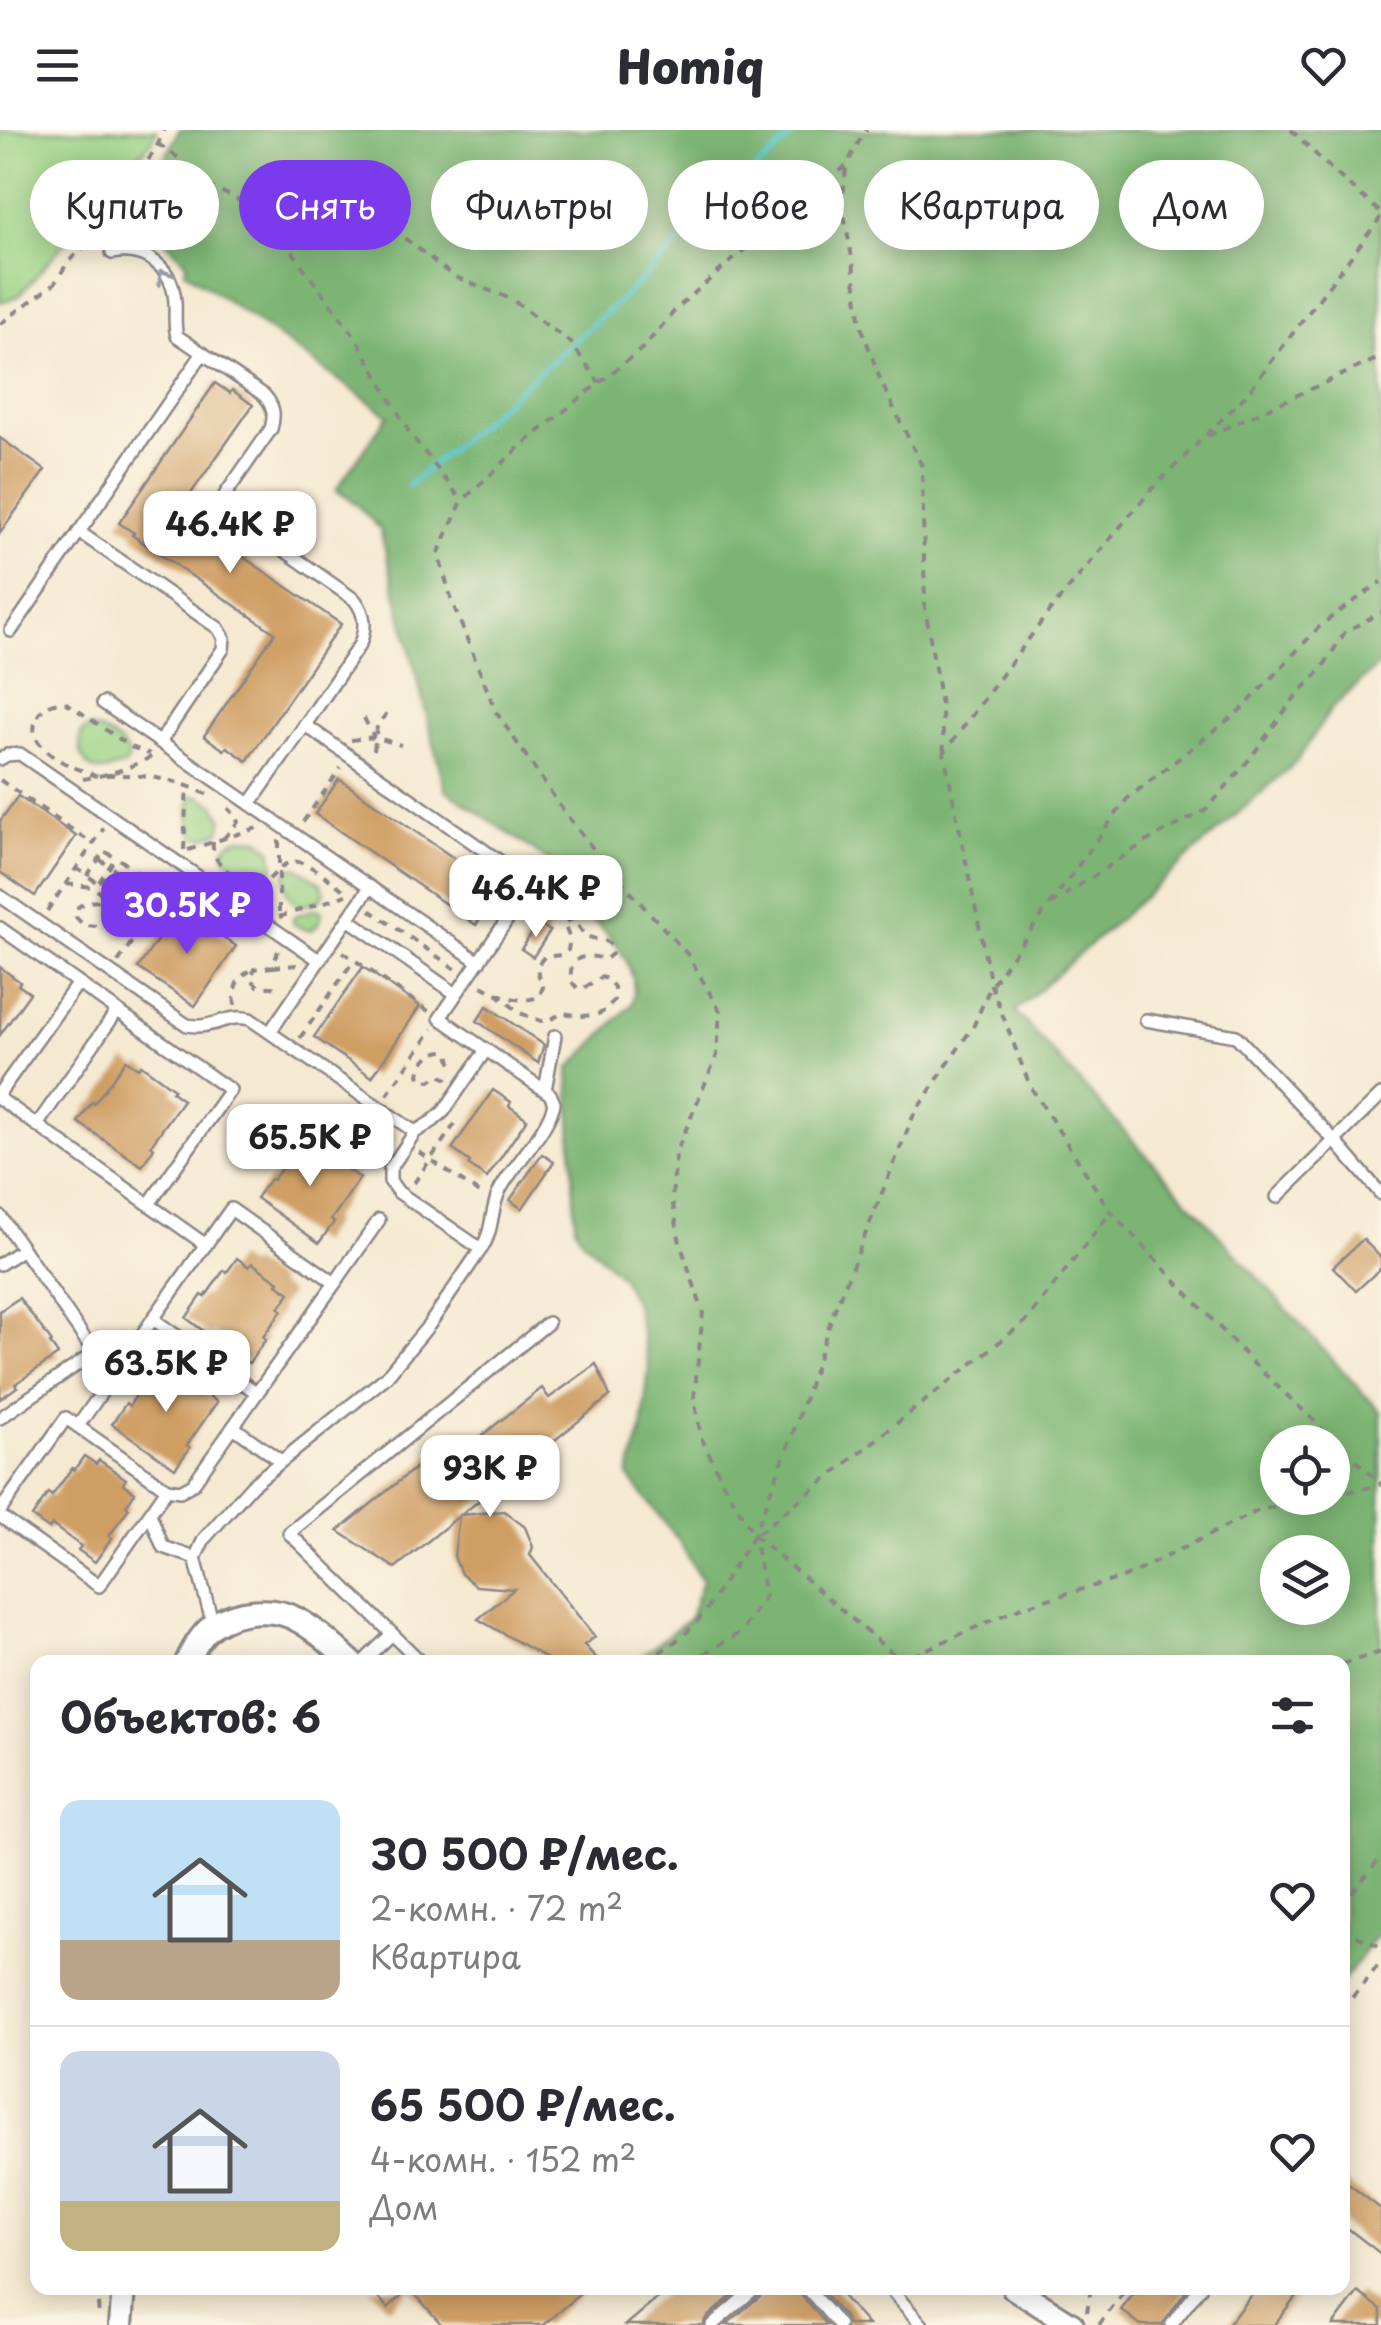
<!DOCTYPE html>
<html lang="ru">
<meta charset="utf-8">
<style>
:root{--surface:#fff;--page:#f7f7f7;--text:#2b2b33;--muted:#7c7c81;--line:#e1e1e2;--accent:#7c3aed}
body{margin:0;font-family:"Playpen Sans",sans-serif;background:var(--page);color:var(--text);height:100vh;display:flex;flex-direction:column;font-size:38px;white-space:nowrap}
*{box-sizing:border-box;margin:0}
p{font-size:32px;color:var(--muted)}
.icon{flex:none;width:55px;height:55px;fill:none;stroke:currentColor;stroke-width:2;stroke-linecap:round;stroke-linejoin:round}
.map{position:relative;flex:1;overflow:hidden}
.sheet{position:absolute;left:30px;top:1525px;width:1320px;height:640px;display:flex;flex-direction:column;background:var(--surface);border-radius:20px;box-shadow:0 5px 25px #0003}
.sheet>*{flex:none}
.hud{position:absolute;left:30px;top:30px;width:1322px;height:90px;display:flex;gap:20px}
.buttons{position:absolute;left:1260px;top:1295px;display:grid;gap:20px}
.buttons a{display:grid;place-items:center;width:90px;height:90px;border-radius:50%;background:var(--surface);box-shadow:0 5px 25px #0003;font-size:50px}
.price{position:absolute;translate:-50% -85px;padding:0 22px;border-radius:20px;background:#fff;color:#222;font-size:32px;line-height:65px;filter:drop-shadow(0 2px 5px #0008)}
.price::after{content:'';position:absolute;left:50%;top:60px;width:30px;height:22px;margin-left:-15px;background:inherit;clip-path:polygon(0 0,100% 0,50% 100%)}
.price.active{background:var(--accent);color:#fff}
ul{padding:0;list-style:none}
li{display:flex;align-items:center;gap:30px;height:250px;padding:0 30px}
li+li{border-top:2px solid var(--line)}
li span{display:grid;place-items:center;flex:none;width:280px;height:200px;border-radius:20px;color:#555}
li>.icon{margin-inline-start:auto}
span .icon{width:120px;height:120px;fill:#fffc;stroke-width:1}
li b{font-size:42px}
h2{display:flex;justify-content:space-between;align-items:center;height:120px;padding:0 30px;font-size:42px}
.chip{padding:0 35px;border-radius:45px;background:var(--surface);box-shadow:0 5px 25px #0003;font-size:35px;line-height:90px}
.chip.active{background:var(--accent);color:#fff}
header{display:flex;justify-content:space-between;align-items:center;height:130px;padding:0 30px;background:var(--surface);font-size:45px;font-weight:800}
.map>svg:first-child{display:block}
.green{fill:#9bd386;stroke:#5e7a60;stroke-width:2.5}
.forest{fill:#7cb573;stroke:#4f6c57;stroke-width:2.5;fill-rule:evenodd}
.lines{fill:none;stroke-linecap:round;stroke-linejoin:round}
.stream{stroke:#5dcad2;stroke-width:5}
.building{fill:#cf9e63}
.lane-casing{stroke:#8c8686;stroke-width:16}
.street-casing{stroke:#8c8686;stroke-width:28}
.path{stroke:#8c8686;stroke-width:4;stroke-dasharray:8 8;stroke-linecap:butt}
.lane{stroke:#fff;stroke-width:11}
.street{stroke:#fff;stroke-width:22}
.oneway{stroke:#9c9ca7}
</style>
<header><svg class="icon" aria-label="menu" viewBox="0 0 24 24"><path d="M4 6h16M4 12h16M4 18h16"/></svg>Homiq<svg class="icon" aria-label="heart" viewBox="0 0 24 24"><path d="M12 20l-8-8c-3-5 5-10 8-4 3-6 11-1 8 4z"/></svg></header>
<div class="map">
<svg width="1381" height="2195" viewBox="0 0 1381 2195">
<rect width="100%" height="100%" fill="#fcf5e5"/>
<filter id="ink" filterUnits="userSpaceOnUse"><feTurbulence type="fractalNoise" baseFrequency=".01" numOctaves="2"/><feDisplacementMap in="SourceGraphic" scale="20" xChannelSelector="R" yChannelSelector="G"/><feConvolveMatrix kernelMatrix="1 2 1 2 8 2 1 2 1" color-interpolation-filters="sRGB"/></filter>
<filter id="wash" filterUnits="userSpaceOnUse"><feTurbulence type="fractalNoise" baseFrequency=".0048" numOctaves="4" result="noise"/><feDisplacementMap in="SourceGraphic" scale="40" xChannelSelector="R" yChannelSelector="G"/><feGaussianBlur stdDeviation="2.25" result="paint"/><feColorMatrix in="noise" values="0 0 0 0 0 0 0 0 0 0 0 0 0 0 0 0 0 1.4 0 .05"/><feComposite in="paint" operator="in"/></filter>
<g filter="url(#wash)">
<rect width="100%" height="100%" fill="#f5e9d1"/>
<!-- green -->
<g class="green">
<polygon points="0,0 157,0 152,11 19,166 0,172"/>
<path d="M90,598c14,3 36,15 39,30l-4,7c-18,7 -34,12 -43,-9 -3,-8 -3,-14 0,-24z"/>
<path d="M197,665l18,10 8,15 -3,11 -16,7 -9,-2c-7,-10 -7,-29 -3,-40z"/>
<path d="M240,708l19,1 13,11 2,17c-15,25 -34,5 -49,-10 -3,-11 5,-16 15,-19z"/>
<path d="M296,737l24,15 5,10 -5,8 -19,6c-14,-5 -20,-23 -13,-37z"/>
<polygon points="316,779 320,780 322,784 319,793 312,800 303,799 293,793 294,786"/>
</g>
<!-- forest -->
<path class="forest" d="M179,0h1202v533l-50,46 -34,52 -282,250 366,402v516l-38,52 -1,-319h-708l56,-44 12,-37 -23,-40 -51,-65 14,-46 7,-62 -13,-61 -14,-29 -40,-39 -7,-13 -6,-157 63,-65c13,-45 -39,-84 -68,-112l9,-14 -128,-89 -65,-260 -25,-26 -19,-13 52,-75 -203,-144 2,-9 -28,-27 -2,-60zM1278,1312h54v56h-54zM1278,1422h54v56h-54z"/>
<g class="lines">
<!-- stream -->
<polyline class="stream" points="408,356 614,176 798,0"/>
</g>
<g id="blocks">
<!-- building -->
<g class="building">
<polygon points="215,253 230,263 232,260 253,275 178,382 341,494 247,631 227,617 224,620 204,606 275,503 132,405 134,403 119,393"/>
<polygon points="0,308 45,340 0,403"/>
<polygon points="339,649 500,760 476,795 315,684"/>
<polygon points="18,666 76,706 35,766 0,742 0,691"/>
<polygon points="180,777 236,816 195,876 138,838"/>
<polygon points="539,793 550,801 533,827 521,819"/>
<polygon points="0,837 20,852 18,855 30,863 0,905"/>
<polygon points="363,837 420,876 372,947 314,907"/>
<polygon points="487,876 544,915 538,933 477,891"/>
<polygon points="126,930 138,938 141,935 159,948 174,959 172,962 183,970 151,1015 154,1018 142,1036 78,992 92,972 94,974"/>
<polygon points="493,960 511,972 509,976 527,989 487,1048 468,1035 470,1032 452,1019"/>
<polygon points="303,1008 316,1016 318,1013 333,1023 351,1036 348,1040 360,1048 331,1090 334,1092 319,1113 256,1068 270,1049 273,1050"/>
<polygon points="542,1024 554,1032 522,1079 510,1070"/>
<polygon points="1363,1109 1381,1128 1381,1138 1356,1161 1333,1137"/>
<polygon points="237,1128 249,1137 252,1133 279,1152 277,1154 290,1163 279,1178 282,1180 263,1207 266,1209 249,1233 232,1222 235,1218 212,1202 209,1205 186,1188 202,1165 205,1167 224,1140 227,1142"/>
<polygon points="19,1168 52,1212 50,1213 58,1225 15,1254 17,1257 0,1269 0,1181"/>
<polygon points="158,1234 171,1244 174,1240 217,1272 187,1315 190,1318 175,1338 112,1294 126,1273 129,1276"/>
<polygon points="596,1234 610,1266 461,1385 504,1381 525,1397 533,1417 530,1425 595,1507 584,1515 600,1532 553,1532 478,1489 514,1459 476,1456 461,1444 454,1426 459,1386 395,1438 338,1401 442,1316 451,1330 542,1258 549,1268"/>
<polygon points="84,1326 96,1334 99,1330 126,1349 123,1354 135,1362 126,1376 129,1378 109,1406 112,1408 95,1432 78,1420 81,1416 52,1395 49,1399 32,1387 48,1363 52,1366 72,1338 74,1340"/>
<polygon points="1342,2049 1381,2079 1381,2124 1342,2094"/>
<polygon points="370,2158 587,2158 544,2195 442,2195 410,2158 388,2178"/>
<polygon points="670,2158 741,2158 706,2188 703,2195 626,2195"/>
<polygon points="764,2158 798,2158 800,2164 827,2195 726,2195 761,2165"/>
<polygon points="819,2158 835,2158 868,2195 848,2195 846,2189"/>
<polygon points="1138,2158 1188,2158 1162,2195 1141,2195 1121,2180"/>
<polygon points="1256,2158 1302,2158 1274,2195 1228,2195"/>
<polygon points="1358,2162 1381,2179 1381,2195 1333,2195"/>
</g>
</g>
</g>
<g filter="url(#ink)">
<use href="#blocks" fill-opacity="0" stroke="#8c8686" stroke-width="2.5"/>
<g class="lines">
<!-- lane casing -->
<g class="lane-casing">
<g id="lane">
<path d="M112,123c28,-6 57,10 62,41 3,14 -1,28 3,42l87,59c10,11 11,20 7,34l-46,66 2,15 128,90c11,15 11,27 5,44l-55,81"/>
<polyline points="11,501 79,402"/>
<path d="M103,573l147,101 55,-79 217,152 3,11 -1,7 -84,123 110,76 4,9c-5,27 -40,61 -54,87 -10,19 -6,41 -19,59"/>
<polyline points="160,612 223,519 224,508 218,498 79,402 203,223"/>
<polyline points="0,629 7,625 20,624 319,830"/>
<polyline points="250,674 370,757 270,902"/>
<polyline points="370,757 479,832"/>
<path d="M0,766l187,129c27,5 40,-12 63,-6l165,113 -25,37v12l8,11 83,57 -52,76 -43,52 -134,108 -48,54 -9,19 18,67"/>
<polyline points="348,789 456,864"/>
<polyline points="0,798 230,960 149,1074"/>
<polyline points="1146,890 1236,906 1334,1010 1381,1064"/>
<polyline points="545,960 555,906"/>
<polyline points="0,962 78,853"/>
<polyline points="0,969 206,1115"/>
<polyline points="37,995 117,881"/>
<polyline points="415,1002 433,991 444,981 486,920"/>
<polyline points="1277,1067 1381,965"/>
<polyline points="0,1086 112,1248"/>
<polyline points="0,1134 23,1119"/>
<polyline points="335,1153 379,1090"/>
<polyline points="153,1189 231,1079 335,1153 257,1263"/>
<polyline points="0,1288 94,1223"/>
<polyline points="78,1296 153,1189 257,1263 193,1354 180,1361 167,1359"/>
<polyline points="233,1297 281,1331"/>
<polyline points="0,1381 66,1288 167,1359 99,1456 0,1386"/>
<polyline points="150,1384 163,1417 195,1428"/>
<polyline points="363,1532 392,1504"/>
<polyline points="421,1532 289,1403 548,1193"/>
<polyline points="807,2158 839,2195"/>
<polyline points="893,2162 922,2195"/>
<polyline points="712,2195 755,2158"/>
<polyline points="1171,2195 1200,2158"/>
</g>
</g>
<!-- street casing -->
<g class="street-casing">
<g id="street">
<path d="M187,1532c6,-13 14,-28 27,-37 22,-15 59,-19 82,-6 21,11 38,28 55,43"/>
<polyline points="1014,2158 1072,2195"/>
<polyline points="121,2195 124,2158"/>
</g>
</g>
<!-- path -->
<g class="path">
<polyline points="1291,0 1331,39 1381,83"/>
<polyline points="158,14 176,26 209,56 267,83 303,137 355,206 409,302 462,371"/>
<polyline points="846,39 842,74 853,133 861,196 881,252 922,336 925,477 942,581 944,623"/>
<polyline points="267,83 349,81 407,110 453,146 511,169 571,213 599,252"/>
<polyline points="1381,87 1246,265 1152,359 1048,483 944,623 991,855 1030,956 1111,1082 1254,1234 1381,1354"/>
<polyline points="0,194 55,153 68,132 102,100 120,77 158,14 164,0"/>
<polyline points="1208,306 1381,227"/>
<polyline points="364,588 374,607"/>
<polyline points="351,610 374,607 401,615"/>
<polyline points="374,620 377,596 390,579"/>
<path d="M106,645c35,-1 70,3 102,20"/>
<path d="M97,646c-19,-7 -44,-15 -57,-32 -16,-19 4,-47 27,-41l64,44 19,7"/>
<path d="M83,649c25,-4 49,-11 71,-24"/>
<polyline points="0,650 93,714"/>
<polyline points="303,692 341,638"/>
<polyline points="224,708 238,692 235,685 228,678"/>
<polyline points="279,710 279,785"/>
<path d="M213,712c-3,25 29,41 50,42 9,-6 17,-18 27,-22 15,-5 46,23 59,32"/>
<polyline points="184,720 187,654"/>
<polyline points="188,720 260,697"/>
<polyline points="99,729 119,743"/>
<polyline points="76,738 145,785"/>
<polyline points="87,746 104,721 125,733 126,737 110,761"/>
<polyline points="127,749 147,763"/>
<polyline points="99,752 116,727"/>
<polyline points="66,754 93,757 103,765 100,771 86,772 78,777 76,787 82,794 94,796 122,785 148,788"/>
<polyline points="115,765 133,740 154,752 154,757 138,780"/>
<polyline points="128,771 145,746"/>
<polyline points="1051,774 1147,711 1206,680 1248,631 1295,567 1321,540 1345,502 1381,482"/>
<polyline points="370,780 457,840"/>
<polyline points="47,781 104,698"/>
<polyline points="279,787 346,765"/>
<polyline points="278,821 273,837 254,839 252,850 258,856 282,858"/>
<polyline points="343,822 430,882"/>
<polyline points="118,832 175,749"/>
<polyline points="273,837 298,835"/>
<path d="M482,856c18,10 37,18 57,11l4,-10 -5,-14 -1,-7 7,-9 17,-2 7,-5 2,-11 -6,-15 6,-5 5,2 10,15 22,6 5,4v8l-6,5c-21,-5 -38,-5 -35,23l8,7 5,-1 17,-11 6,2 7,8v13l-9,11 -9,4 -15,1 -18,-3 -14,7 -8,1 -21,-8 -23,-19"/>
<path d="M235,875c-2,-18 1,-28 19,-36"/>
<polyline points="300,908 354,830"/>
<path d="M448,949l-9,-4 -9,6 -8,-1 -3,-5c2,-14 11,-23 25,-24l5,3 2,8 4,5"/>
<polyline points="387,965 433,899"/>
<polyline points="419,1022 482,1065"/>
<polyline points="414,1053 457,991"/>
<polyline points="1332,1365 1381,1355"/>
<polyline points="758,1403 1026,1191 1111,1082"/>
<polyline points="754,1405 899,1529"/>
<polyline points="646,1532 683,1506 703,1485 754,1405 723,1353 701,1307 694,1268 703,1182 680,1113 672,1069 676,1023 717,925 720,881 688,825 606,735 565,683 496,582 453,474 438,424 462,371 522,315 644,217 677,178 775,93 846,36 862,6 867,0"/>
<polyline points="690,1532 741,1502 765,1466 754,1405 793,1303 833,1184 914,984 974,895 991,855 1127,669 1243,578 1322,494 1381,452"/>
<polyline points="898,1532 1024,1476 1125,1447 1259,1380 1322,1368"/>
<polyline points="1342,1534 1381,1522"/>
<polyline points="1342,1775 1381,1727"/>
<polyline points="1342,1799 1381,1817"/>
<polyline points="1342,1880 1381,1832"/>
<polyline points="97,2158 99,2188"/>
<polyline points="1087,2182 1091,2158"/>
<polyline points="1099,2195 1127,2158"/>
</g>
<!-- lane -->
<use href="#lane" class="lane"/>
<!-- street -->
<use href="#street" class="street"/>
</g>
<!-- one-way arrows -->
<defs><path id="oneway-chevron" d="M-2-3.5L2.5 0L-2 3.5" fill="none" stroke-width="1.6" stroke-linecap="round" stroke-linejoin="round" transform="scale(2.5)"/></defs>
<use class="oneway" href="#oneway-chevron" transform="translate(164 146) rotate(-123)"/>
</g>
</svg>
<div class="buttons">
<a><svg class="icon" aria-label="locate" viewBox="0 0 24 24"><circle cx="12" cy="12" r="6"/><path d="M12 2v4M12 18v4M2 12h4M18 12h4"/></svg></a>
<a><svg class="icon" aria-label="layers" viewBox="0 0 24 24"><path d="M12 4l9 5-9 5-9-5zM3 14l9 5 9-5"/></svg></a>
</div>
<b class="price" style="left:230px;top:446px">46.4K ₽</b>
<b class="price" style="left:536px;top:810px">46.4K ₽</b>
<b class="price active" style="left:187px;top:827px">30.5K ₽</b>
<b class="price" style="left:310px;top:1059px">65.5K ₽</b>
<b class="price" style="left:166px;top:1285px">63.5K ₽</b>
<b class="price" style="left:490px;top:1390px">93K ₽</b>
<div class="hud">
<a class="chip">Купить</a>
<a class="chip active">Снять</a>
<a class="chip">Фильтры</a>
<a class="chip">Новое</a>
<a class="chip">Квартира</a>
<a class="chip">Дом</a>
</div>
<section class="sheet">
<h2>Объектов: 6<svg class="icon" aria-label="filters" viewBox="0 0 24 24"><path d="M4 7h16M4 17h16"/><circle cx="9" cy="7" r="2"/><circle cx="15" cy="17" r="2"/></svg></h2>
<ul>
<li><span style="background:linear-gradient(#bfe0f5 70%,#b9a48a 0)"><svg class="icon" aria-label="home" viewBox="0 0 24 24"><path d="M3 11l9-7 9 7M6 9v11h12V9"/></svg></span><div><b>30 500 ₽/мес.</b><p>2-комн. · 72 m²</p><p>Квартира</p></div><svg class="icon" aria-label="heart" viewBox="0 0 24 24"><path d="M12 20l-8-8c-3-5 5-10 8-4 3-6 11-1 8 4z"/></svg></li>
<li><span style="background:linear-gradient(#c9d6e8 75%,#c2b280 0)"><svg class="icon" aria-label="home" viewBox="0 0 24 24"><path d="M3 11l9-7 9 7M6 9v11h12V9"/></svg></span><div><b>65 500 ₽/мес.</b><p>4-комн. · 152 m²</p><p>Дом</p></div><svg class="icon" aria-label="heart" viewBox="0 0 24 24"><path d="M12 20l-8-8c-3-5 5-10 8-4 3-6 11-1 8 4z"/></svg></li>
</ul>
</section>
</div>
